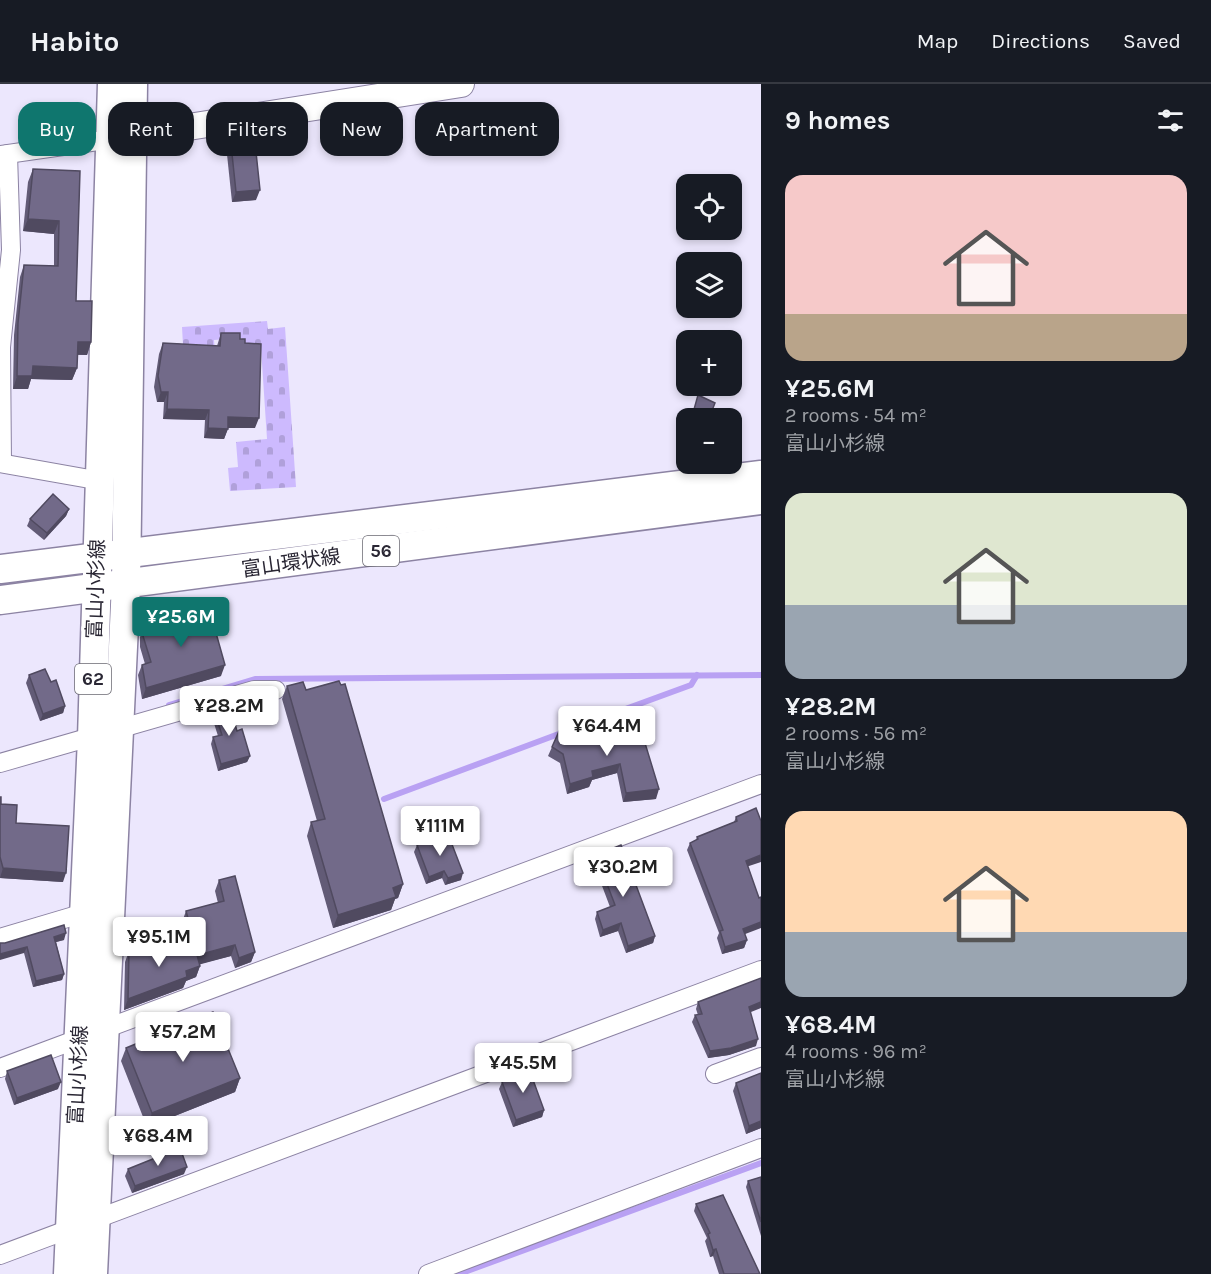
<!DOCTYPE html>
<meta charset="utf-8">
<style>
:root{--surface:#171b24;--page:#242831;--text:#f1f3f6;--muted:#9ea1a6;--line:#363941;--accent:#0f766e}
body{margin:0;font-family:Karla,"Noto Sans JP",sans-serif;background:var(--page);color:var(--text);height:100vh;display:flex;flex-direction:column;font-size:22px;white-space:nowrap}
*{box-sizing:border-box;margin:0}
p{font-size:20px;color:var(--muted)}
.icon{flex:none;width:33px;height:33px;fill:none;stroke:currentColor;stroke-width:2;stroke-linecap:round;stroke-linejoin:round}
.map{position:relative;flex:1;overflow:hidden}
.side{display:flex;flex-direction:column;background:var(--surface);width:450px}
.side>*{flex:none}
.hud{position:absolute;left:18px;top:18px;width:570px;height:54px;display:flex;gap:12px}
.controls{position:absolute;left:676px;top:90px;display:grid;gap:12px}
.controls a{display:grid;place-items:center;width:66px;height:66px;border-radius:12px;background:var(--surface);box-shadow:0 3px 9px #0003;font-size:30px}
.price{position:absolute;translate:-50% -51px;padding:0 14px;border-radius:6px;background:#fff;color:#222;font-size:20px;line-height:39px;filter:drop-shadow(0 2px 3px #0008)}
.price::after{content:'';position:absolute;left:50%;top:36px;width:18px;height:14px;margin-left:-9px;background:inherit;clip-path:polygon(0 0,100% 0,50% 100%)}
.price.on{background:var(--accent);color:#fff}
ul{padding:0;list-style:none}
li{display:grid;align-content:center;gap:12px;height:318px;padding:0 24px}
li span{display:grid;place-items:center;height:186px;border-radius:18px;color:#555}
li>.icon{margin-inline-start:auto}
span .icon{width:108px;height:108px;fill:#fffc;stroke-width:1}
li b{font-size:26px}
h2{display:flex;justify-content:space-between;align-items:center;height:72px;padding:0 24px;font-size:26px}
.chip{padding:0 21px;border-radius:18px;background:var(--surface);box-shadow:0 3px 9px #0003;font-size:21px;line-height:54px}
.chip.on{background:var(--accent);color:#fff}
header{display:flex;align-items:center;gap:36px;box-sizing:border-box;height:84px;padding:0 30px;background:var(--surface);border-bottom:2px solid var(--line)}
header strong{font-size:28px}
nav{display:flex;gap:33px;margin-inline-start:auto;font-size:21px}
main{display:flex;flex:1;min-height:0}
.map>svg:first-child{display:block}
.cemetery{fill:url(#cemetery-stones)}
.lines{fill:none;stroke-linecap:round;stroke-linejoin:round}
.stream{stroke:#b9a1f3;stroke-width:6}
.street-casing{stroke:#8c83a3;stroke-width:20}
.secondary-casing{stroke:#8c83a3;stroke-width:28}
.primary-casing{stroke:#8c83a3;stroke-width:31}
.street{stroke:#fff;stroke-width:18}
.secondary{stroke:#fff;stroke-width:26}
.primary{stroke:#fff;stroke-width:28}
.wall{fill:#625b76}
.shaded-wall{fill:#504a60}
.building{fill:#726a89;stroke:#504a60;stroke-width:1.5}
.labels{text-anchor:middle;dominant-baseline:central;stroke-width:6;stroke-linejoin:round;paint-order:stroke}
.shield{fill:#fff;stroke:#6a6871;stroke-width:1.5}
.shield-label{font-size:18px;font-weight:bold;fill:#2a2734}
.street-label{font-size:20px;fill:#2a2734;stroke:#fff}
</style>
<header>
<strong>Habito</strong>
<nav><a>Map</a><a>Directions</a><a>Saved</a></nav>
</header>
<main>
<div class="map">
<svg width="761" height="1190" viewBox="0 0 761 1190">
<defs>
<pattern id="cemetery-stones" width="16" height="16" patternUnits="userSpaceOnUse" patternTransform="scale(1.5)"><rect width="16" height="16" fill="#cdbafe"/><path d="M2 7V4a2 2 0 0 1 4 0v3zM10 15v-3a2 2 0 0 1 4 0v3z" fill="#b0a0da"/></pattern>
</defs>
<rect width="100%" height="100%" fill="#ece7fd"/>
<!-- cemetery -->
<polygon class="cemetery" points="267,237 268,245 285,243 296,403 230,407 228,384 238,383 236,358 267,355 261,264 243,265 242,254 214,256 215,268 199,269 199,260 183,261 182,243"/>
<g class="lines">
<!-- stream -->
<g class="stream">
<polyline points="169,621 255,595 761,591"/>
<polyline points="579,642 691,601 697,591"/>
<polyline points="384,715 564,648"/>
<polyline points="459,1190 761,1079"/>
</g>
<!-- street casing -->
<g class="street-casing">
<g id="street">
<polyline points="0,71 112,55"/>
<polyline points="0,379 101,397"/>
<polyline points="2,379 1,263 11,166 8,70"/>
<polyline points="0,679 254,606 276,606"/>
<polyline points="0,854 84,829"/>
<polyline points="0,984 761,700"/>
<polyline points="715,990 761,973"/>
<polyline points="0,1171 761,886"/>
<polyline points="428,1190 761,1064"/>
</g>
</g>
<!-- secondary casing -->
<g class="secondary-casing">
<polyline id="secondary" points="112,55 461,0"/>
</g>
<!-- primary casing -->
<g class="primary-casing">
<g id="primary">
<polyline points="0,485 761,391"/>
<polyline points="0,516 761,416"/>
<polyline points="68,1190 92,654 112,0"/>
<polyline points="93,1190 126,500 133,0"/>
</g>
</g>
<!-- street -->
<use href="#street" class="street"/>
<!-- secondary -->
<use href="#secondary" class="secondary"/>
<!-- primary -->
<use href="#primary" class="primary"/>
</g>
<!-- wall -->
<g class="wall">
<polygon points="230,51 256,116 232,118 226,61"/>
<polygon points="33,85 80,87 76,217 91,258 87,271 77,271 77,284 72,296 31,295 28,305 13,305 14,251 20,193 24,181 54,182 54,150 23,147 28,98"/>
<polygon points="221,249 240,255 255,344 228,344 224,355 204,354 205,336 163,335 164,318 157,318 154,303 159,270 163,259 217,262"/>
<polygon points="698,311 709,334 696,334 692,333"/>
<polygon points="69,425 66,432 44,456 27,442 30,435"/>
<polygon points="144,543 221,592 142,615 138,591 142,581 145,580 140,563 140,553"/>
<polygon points="29,591 51,598 65,622 63,629 40,637 26,599"/>
<polygon points="287,602 306,606 403,800 398,814 395,815 391,826 333,844 307,752 311,738 317,737 282,615"/>
<polygon points="213,624 237,647 250,672 247,678 218,687 211,660 213,653 218,652 211,630"/>
<polygon points="641,646 656,715 623,718 617,689 592,696 589,703 567,710 560,679 548,672 552,663 592,658"/>
<polygon points="0,713 1,720 63,798 0,794"/>
<polygon points="736,733 748,783 745,851 747,856 744,864 722,870 717,854 719,849 687,766 690,759 696,756 697,753 734,738"/>
<polygon points="417,761 461,796 445,801 442,794 426,800 414,768"/>
<polygon points="596,771 655,852 653,859 626,869 618,847 600,853 595,835 597,828 610,823 593,778"/>
<polygon points="219,796 255,868 251,878 235,884 231,872 199,880 200,882 196,893 186,897 183,904 124,926 125,878 129,867 160,870 189,862 182,838 186,827 218,819 215,807"/>
<polygon points="64,856 56,858 64,890 62,896 33,903 24,869 5,859"/>
<polygon points="698,918 750,928 756,962 729,971 708,974 692,938 695,931 698,931 696,925"/>
<polygon points="126,964 240,994 235,1008 147,1043 121,977"/>
<polygon points="7,987 58,1005 14,1021 5,995"/>
<polygon points="509,989 544,1026 542,1033 513,1043 499,1005 502,998 507,996"/>
<polygon points="736,999 761,1044 746,1050 733,1007"/>
<polygon points="128,1085 184,1090 132,1109 125,1092"/>
<polygon points="761,1093 761,1152 746,1103 748,1097"/>
<polygon points="696,1120 760,1190 719,1190 713,1172 710,1173 705,1157 707,1154 694,1127"/>
</g>
<!-- shaded-wall -->
<g class="shaded-wall">
<polygon points="260,106 256,116 232,118 236,108"/>
<polygon points="28,135 59,137 54,150 23,147"/>
<polygon points="78,258 91,258 87,271 73,270"/>
<polygon points="33,282 77,284 72,296 31,295 28,305 13,305 17,292"/>
<polygon points="161,308 168,308 164,318 157,318"/>
<polygon points="167,325 209,326 205,336 163,335"/>
<polygon points="228,333 259,334 255,344 224,344"/>
<polygon points="208,344 228,345 224,355 204,354"/>
<polygon points="69,425 66,432 44,456 47,449"/>
<polygon points="225,581 221,592 142,615 146,604"/>
<polygon points="65,622 63,629 40,637 43,630"/>
<polygon points="250,672 247,678 218,687 221,680"/>
<polygon points="620,680 617,689 592,696 589,703 567,710 570,700 592,687"/>
<polygon points="659,705 656,715 623,718 626,709"/>
<polygon points="761,771 761,778 743,784 746,777"/>
<polygon points="3,784 66,789 63,798 0,794"/>
<polygon points="444,787 442,794 426,800 429,793"/>
<polygon points="463,789 461,796 445,801 448,794"/>
<polygon points="403,800 398,814 395,815 391,826 333,844 338,831 393,804"/>
<polygon points="761,838 761,844 740,852 743,845"/>
<polygon points="621,839 618,847 600,853 603,846"/>
<polygon points="66,849 64,856 52,859 54,853"/>
<polygon points="655,852 653,859 626,869 628,862"/>
<polygon points="747,856 744,864 722,870 725,863"/>
<polygon points="235,861 231,872 194,882 198,871"/>
<polygon points="27,863 24,869 0,876 0,870"/>
<polygon points="255,868 251,878 235,884 239,874"/>
<polygon points="200,882 196,893 186,897 183,904 124,926 128,915 186,887"/>
<polygon points="64,890 62,896 33,903 36,897"/>
<polygon points="761,918 761,924 746,930 749,923"/>
<polygon points="758,955 756,962 729,971 708,974 710,967"/>
<polygon points="240,994 235,1008 147,1043 152,1029"/>
<polygon points="61,998 58,1005 14,1021 17,1014"/>
<polygon points="544,1026 542,1033 513,1043 516,1036"/>
<polygon points="761,1037 761,1044 746,1050 749,1042"/>
<polygon points="187,1083 184,1090 132,1109 135,1102"/>
<polygon points="716,1165 713,1172 710,1173 713,1166"/>
</g>
<!-- building -->
<g class="building">
<polygon points="254,49 260,106 236,108 230,51"/>
<polygon points="33,85 80,87 76,217 92,217 91,258 78,258 77,284 33,282 32,292 17,292 18,239 24,181 58,182 59,137 28,135"/>
<polygon points="221,249 240,249 240,255 245,255 245,259 261,260 259,334 228,333 228,345 208,344 209,326 167,325 168,308 161,308 158,292 163,259 220,262"/>
<polygon points="698,311 715,319 709,334 706,334 693,329"/>
<polygon points="53,410 69,425 47,449 30,435"/>
<polygon points="209,524 225,581 146,604 142,581 151,578 143,552 144,543"/>
<polygon points="45,585 51,598 56,596 65,622 43,630 29,591"/>
<polygon points="339,597 341,601 345,600 403,800 393,804 396,813 338,831 311,738 325,735 287,602 303,598 306,606"/>
<polygon points="229,619 237,647 242,645 250,672 221,680 213,653 222,651 213,624"/>
<polygon points="578,639 585,639 592,658 641,646 659,705 626,709 620,680 592,687 593,693 570,700 563,670 552,663 560,645"/>
<polygon points="0,713 1,713 1,720 17,721 16,739 69,742 66,789 3,784 0,773"/>
<polygon points="756,724 761,737 761,771 746,777 759,814 761,813 761,838 743,845 747,856 725,863 720,847 723,846 690,759 698,755 697,753 737,737 736,733"/>
<polygon points="448,750 463,789 448,794 444,787 429,793 417,761"/>
<polygon points="621,761 655,852 628,862 621,839 603,846 597,828 615,821 596,771"/>
<polygon points="235,792 255,868 239,874 235,861 198,871 186,827 224,817 219,796"/>
<polygon points="64,841 66,849 54,853 64,890 36,897 27,863 0,870 0,859 5,859"/>
<polygon points="194,860 200,882 186,887 187,893 128,915 129,867 157,862 160,870"/>
<polygon points="761,894 761,918 749,923 758,955 731,964 710,967 695,931 702,930 698,918"/>
<polygon points="213,928 240,994 152,1029 126,964"/>
<polygon points="51,971 61,998 17,1014 7,987"/>
<polygon points="528,982 544,1026 516,1036 502,998 511,994 509,989"/>
<polygon points="761,989 761,1037 749,1042 736,999"/>
<polygon points="180,1064 187,1083 135,1102 128,1085"/>
<polygon points="761,1093 761,1138 748,1097"/>
<polygon points="723,1111 760,1190 724,1190 716,1165 713,1166 708,1150 710,1149 696,1120"/>
</g>
<g class="labels">
<!-- shield labels -->
<g class="shield">
<rect x="363" y="452" width="36" height="30" rx="4.5"/>
<rect x="75" y="580" width="36" height="30" rx="4.5"/>
</g>
<g class="shield-label">
<text x="381" y="467">56</text>
<text x="93" y="595">62</text>
</g>
<!-- street labels -->
<g class="street-label">
<text transform="translate(291 479) rotate(-8)">富山環状線</text>
<text transform="translate(96 505) rotate(-88)">富山小杉線</text>
<text transform="translate(78 991) rotate(-87)">富山小杉線</text>
</g>
</g>
</svg>
<div class="controls">
<a><svg class="icon" aria-label="locate" viewBox="0 0 24 24"><circle cx="12" cy="12" r="6"/><path d="M12 2v4M12 18v4M2 12h4M18 12h4"/></svg></a>
<a><svg class="icon" aria-label="layers" viewBox="0 0 24 24"><path d="M12 4l9 5-9 5-9-5zM3 14l9 5 9-5"/></svg></a>
<a>+</a>
<a>−</a>
</div>
<b class="price on" style="left:181px;top:564px">¥25.6M</b>
<b class="price" style="left:229px;top:653px">¥28.2M</b>
<b class="price" style="left:607px;top:673px">¥64.4M</b>
<b class="price" style="left:440px;top:773px">¥111M</b>
<b class="price" style="left:623px;top:814px">¥30.2M</b>
<b class="price" style="left:159px;top:884px">¥95.1M</b>
<b class="price" style="left:183px;top:979px">¥57.2M</b>
<b class="price" style="left:523px;top:1010px">¥45.5M</b>
<b class="price" style="left:158px;top:1083px">¥68.4M</b>
<div class="hud">
<a class="chip on">Buy</a>
<a class="chip">Rent</a>
<a class="chip">Filters</a>
<a class="chip">New</a>
<a class="chip">Apartment</a>
</div>
</div>
<section class="side">
<h2>9 homes<svg class="icon" aria-label="filters" viewBox="0 0 24 24"><path d="M4 7h16M4 17h16"/><circle cx="9" cy="7" r="2"/><circle cx="15" cy="17" r="2"/></svg></h2>
<ul>
<li><span style="background:linear-gradient(#f6c9c9 75%,#b9a48a 0)"><svg class="icon" aria-label="home" viewBox="0 0 24 24"><path d="M3 11l9-7 9 7M6 9v11h12V9"/></svg></span><div><b>¥25.6M</b><p>2 rooms · 54 m²</p><p>富山小杉線</p></div></li>
<li><span style="background:linear-gradient(#dfe7d0 60%,#9aa5b1 0)"><svg class="icon" aria-label="home" viewBox="0 0 24 24"><path d="M3 11l9-7 9 7M6 9v11h12V9"/></svg></span><div><b>¥28.2M</b><p>2 rooms · 56 m²</p><p>富山小杉線</p></div></li>
<li><span style="background:linear-gradient(#ffd9b3 65%,#9aa5b1 0)"><svg class="icon" aria-label="home" viewBox="0 0 24 24"><path d="M3 11l9-7 9 7M6 9v11h12V9"/></svg></span><div><b>¥68.4M</b><p>4 rooms · 96 m²</p><p>富山小杉線</p></div></li>
</ul>
</section>
</main>
